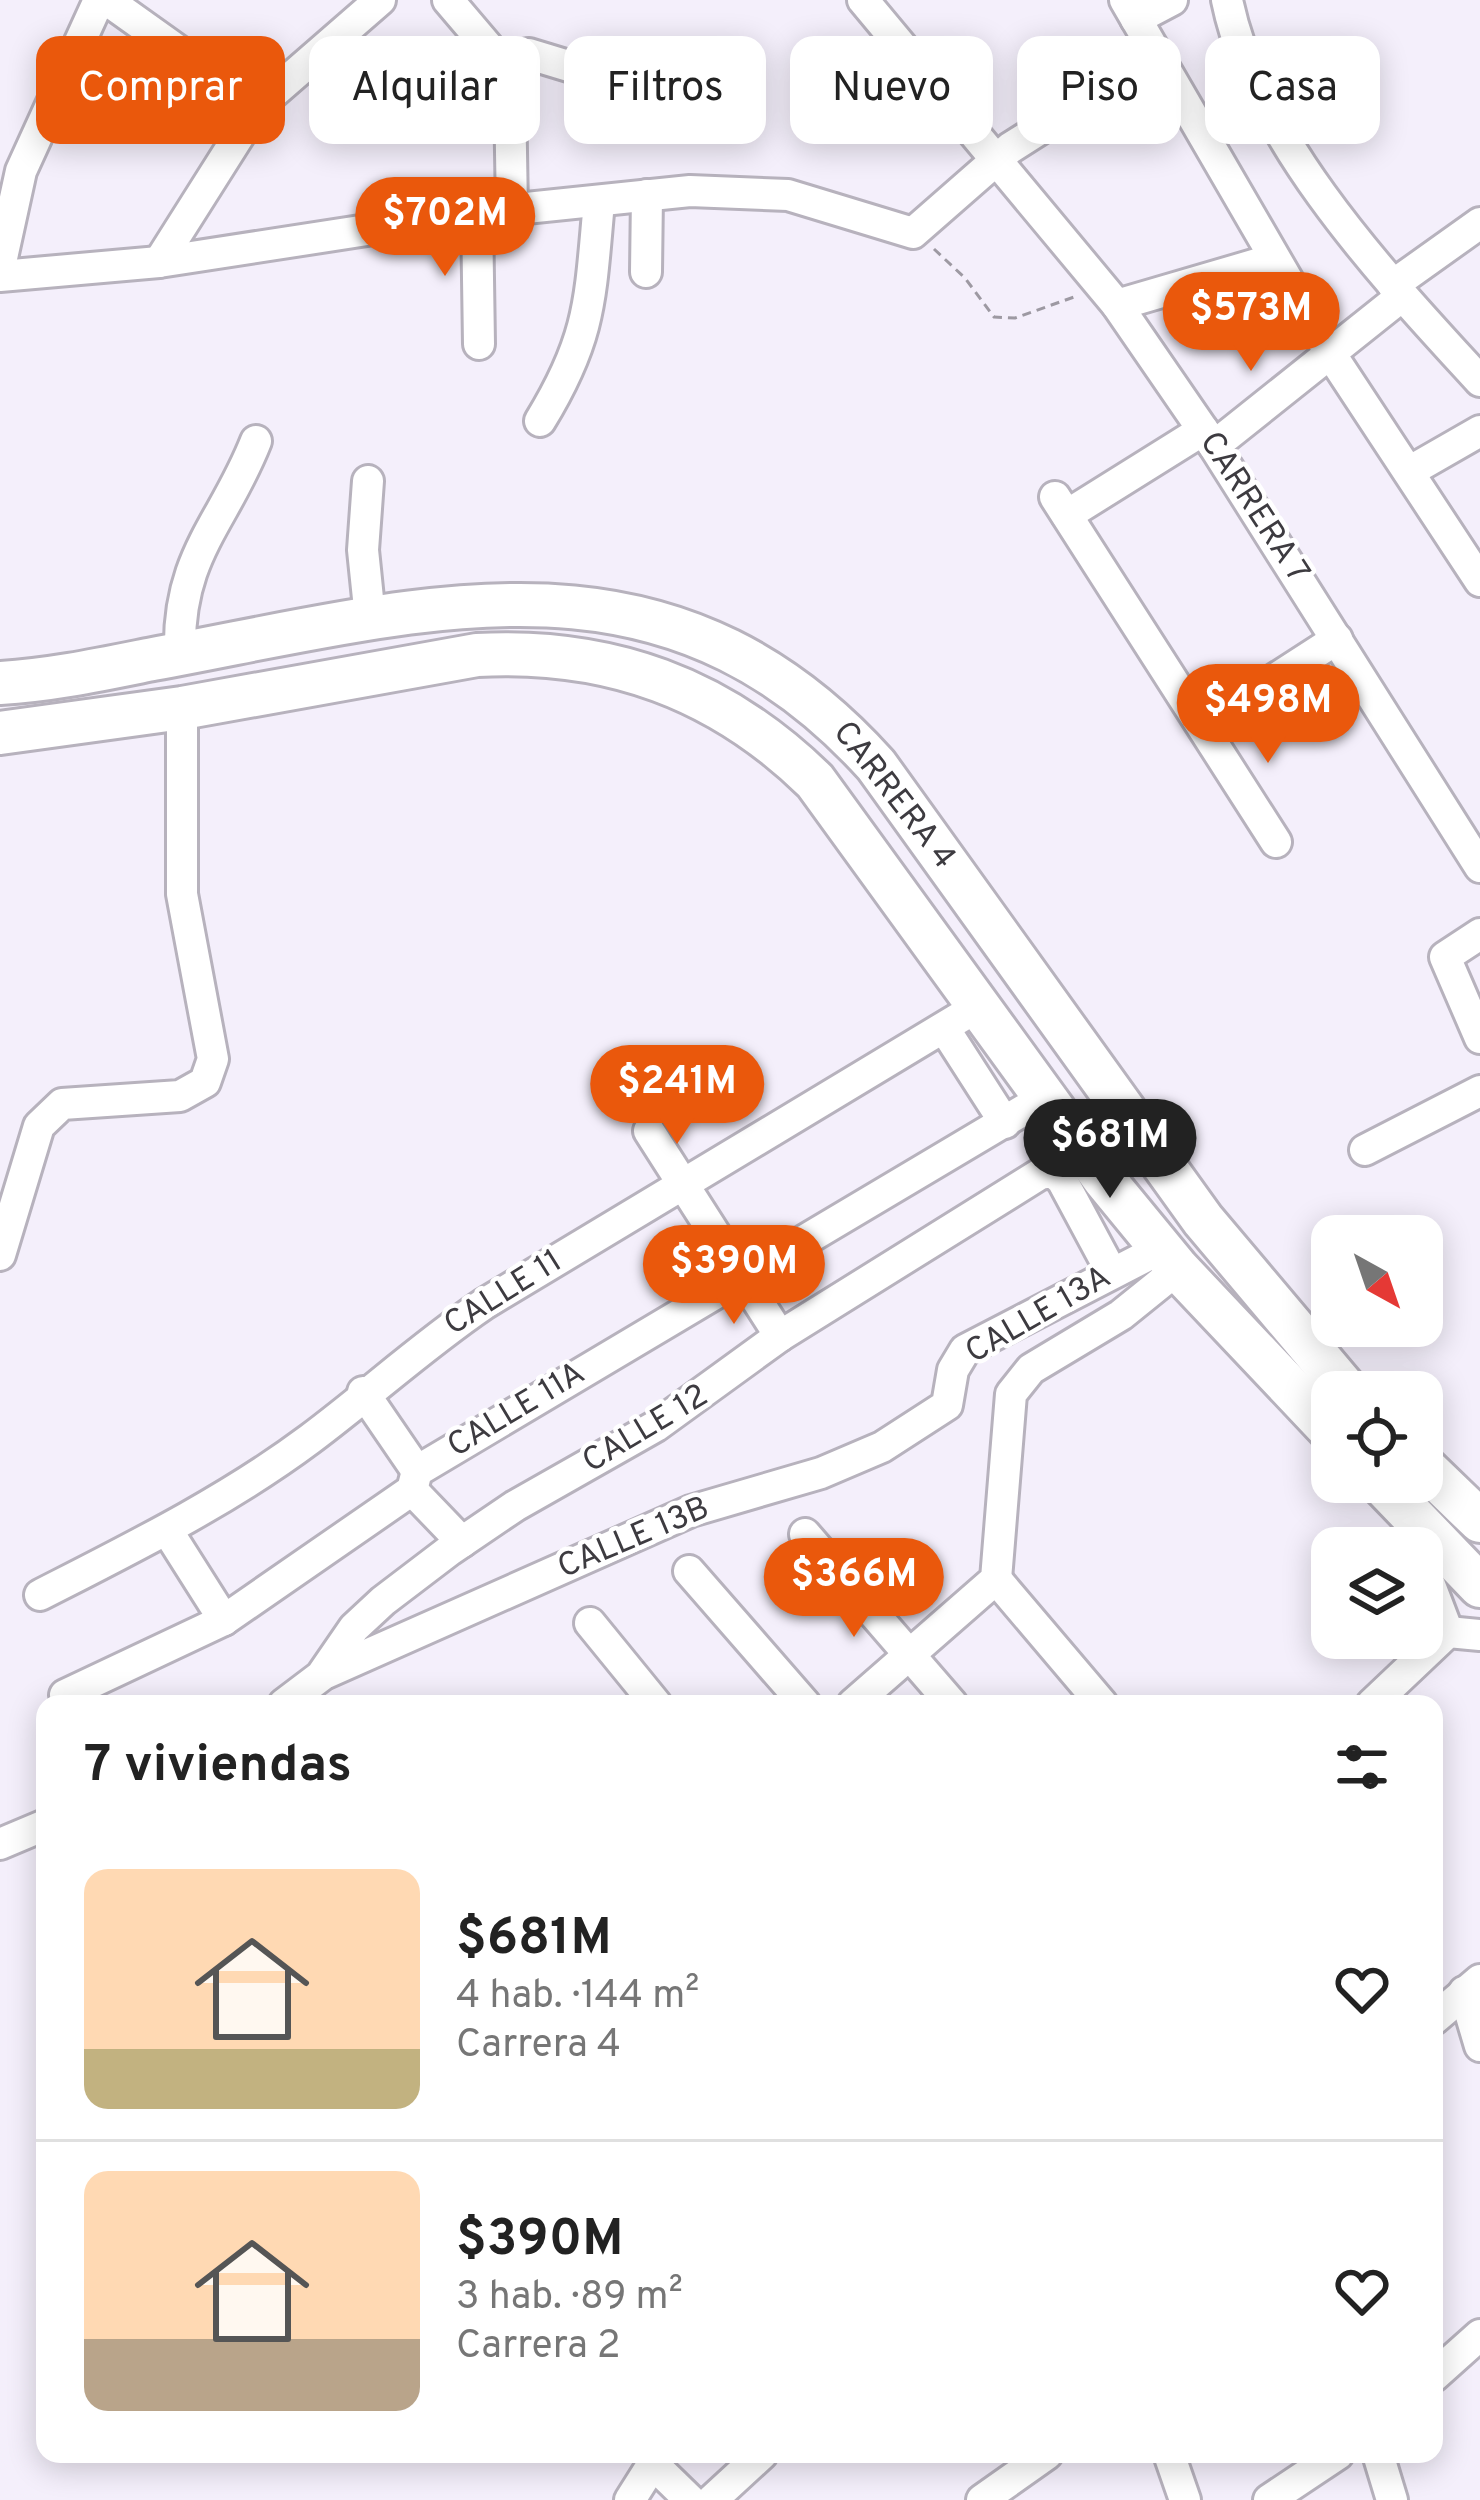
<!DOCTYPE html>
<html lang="es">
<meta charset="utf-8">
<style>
:root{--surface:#fff;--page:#f2f2f2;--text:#222;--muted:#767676;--line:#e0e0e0;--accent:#ea580c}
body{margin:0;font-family:Overpass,sans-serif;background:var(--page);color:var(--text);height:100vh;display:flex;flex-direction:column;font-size:45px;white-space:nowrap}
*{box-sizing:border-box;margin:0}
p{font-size:39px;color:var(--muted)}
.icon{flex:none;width:66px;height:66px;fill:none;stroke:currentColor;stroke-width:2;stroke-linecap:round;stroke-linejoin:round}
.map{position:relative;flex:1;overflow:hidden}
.drawer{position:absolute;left:36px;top:1695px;width:1407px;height:768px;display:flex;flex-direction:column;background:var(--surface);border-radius:24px;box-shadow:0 6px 30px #0003}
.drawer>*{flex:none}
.top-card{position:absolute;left:36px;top:36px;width:1410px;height:108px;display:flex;gap:24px}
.needle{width:78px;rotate:140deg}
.fabs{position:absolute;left:1311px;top:1215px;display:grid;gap:24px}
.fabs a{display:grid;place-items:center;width:132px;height:132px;border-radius:24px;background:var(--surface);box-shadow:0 6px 30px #0003;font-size:60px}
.price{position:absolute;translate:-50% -102px;padding:0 27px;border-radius:42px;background:var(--accent);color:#fff;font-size:39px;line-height:78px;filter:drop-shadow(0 3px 6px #0008)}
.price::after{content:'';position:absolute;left:50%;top:72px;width:36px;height:27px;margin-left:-18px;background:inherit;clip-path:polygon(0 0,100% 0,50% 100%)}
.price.active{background:#222;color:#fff}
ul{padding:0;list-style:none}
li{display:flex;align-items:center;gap:36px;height:300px;padding:0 48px}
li+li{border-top:3px solid var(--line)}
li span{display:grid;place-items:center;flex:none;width:336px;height:240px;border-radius:24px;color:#555}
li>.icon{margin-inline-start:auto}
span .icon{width:144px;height:144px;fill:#fffc;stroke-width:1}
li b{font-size:51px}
h2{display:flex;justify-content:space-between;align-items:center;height:144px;padding:0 48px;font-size:51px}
.tag{padding:0 42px;border-radius:24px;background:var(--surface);box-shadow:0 6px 30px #0003;font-size:42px;line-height:108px}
.tag.active{background:var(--accent);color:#fff}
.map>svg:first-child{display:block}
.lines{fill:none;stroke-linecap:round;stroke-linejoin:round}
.minor-casing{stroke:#b7b2bd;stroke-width:36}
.highway-casing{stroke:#b7b2bd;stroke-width:48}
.path{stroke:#9d99a2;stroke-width:3;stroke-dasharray:9 6;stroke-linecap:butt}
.minor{stroke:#fff;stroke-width:30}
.highway{stroke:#fff;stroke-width:42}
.labels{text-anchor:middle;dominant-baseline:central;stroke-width:9;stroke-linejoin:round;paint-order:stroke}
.street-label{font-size:33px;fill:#3d3b40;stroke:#fff}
</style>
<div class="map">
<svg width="1480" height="2500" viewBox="0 0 1480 2500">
<rect width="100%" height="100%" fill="#f4effb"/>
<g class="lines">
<!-- minor casing -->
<g class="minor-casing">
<g id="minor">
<polyline points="107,0 257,107"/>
<polyline points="448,0 499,60 510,94 512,210"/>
<polyline points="863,0 1117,305 1214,446 1480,867"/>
<polyline points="1125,0 1330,353 1480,581"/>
<path d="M1227,0c29,142 158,277 253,381"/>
<polyline points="1136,19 1172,0"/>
<polyline points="499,60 529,54 608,78"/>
<polyline points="477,213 479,344"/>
<polyline points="159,262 257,107 380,0"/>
<polyline points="0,267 21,171 99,0"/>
<polyline points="646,272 647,195"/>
<polyline points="0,276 159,262 477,213 690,191 788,195 913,233 1010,148 1065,113 1163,66"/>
<polyline points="1393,285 1480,223"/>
<polyline points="1117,305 1274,259"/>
<path d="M540,421c52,-85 50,-123 59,-219"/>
<polyline points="1214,446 1402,296"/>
<polyline points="1412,470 1480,431"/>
<polyline points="368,481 363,550 370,618"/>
<polyline points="1055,497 1276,842"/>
<polyline points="1067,515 1203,430"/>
<path d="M180,654c-3,-99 44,-131 76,-213"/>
<polyline points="1204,725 1337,639"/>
<polyline points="1480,934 1445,957 1480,1038"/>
<polyline points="944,1028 1005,1123"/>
<polyline points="649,1131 780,1336"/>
<polyline points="1365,1150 1480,1091"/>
<polyline points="0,1255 39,1126 62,1104 180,1096 205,1082 213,1059 182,894 182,708"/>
<polyline points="363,1392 417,1471"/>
<polyline points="412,1490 462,1542"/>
<polyline points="167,1530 224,1620"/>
<polyline points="805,1534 952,1704"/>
<polyline points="1422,1564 1448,1632"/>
<polyline points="689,1571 805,1704"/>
<polyline points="996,1579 1102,1704"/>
<path d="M40,1595c92,-47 187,-94 270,-156 59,-44 112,-93 174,-135l495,-298"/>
<polyline points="590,1623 656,1704"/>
<polyline points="326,1673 691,1511 821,1473 882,1447 947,1405 953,1370 965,1350 1160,1249"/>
<polyline points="65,1695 224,1620 412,1490 417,1471 1044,1098"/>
<polyline points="284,1704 321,1676 354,1628 383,1601 450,1550 515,1506 656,1426 780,1336 1040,1174 1053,1172 1062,1180 1112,1273"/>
<polyline points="853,1704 996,1579 1011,1394 1031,1369 1121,1315 1178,1269"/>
<polyline points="1372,1704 1448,1632 1480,1635"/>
<polyline points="0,1844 45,1825"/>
<polyline points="1464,1992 1480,2046"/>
<polyline points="1434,2019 1480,1980"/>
<polyline points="1434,2376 1480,2335"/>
<polyline points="1169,2454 1185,2500"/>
<polyline points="1378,2454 1392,2500"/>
<polyline points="653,2464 690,2500"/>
<polyline points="630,2500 659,2454"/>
<polyline points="712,2500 762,2454"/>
<polyline points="982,2500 1047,2454"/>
<polyline points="1269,2500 1338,2454"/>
</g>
</g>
<!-- highway casing -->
<g class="highway-casing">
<g id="highway">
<path d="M0,683c52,-3 103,-14 153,-24 271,-50 511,-129 723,106l327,455 145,172"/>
<path d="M0,733l182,-25 295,-53c132,-7 243,33 338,126l289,398 74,90 154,163"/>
<polyline points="1422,1465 1480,1521"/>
<polyline points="1380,1482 1480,1586"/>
</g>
</g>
<!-- path -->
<polyline class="path" points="934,249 965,278 994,317 1015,318 1074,297"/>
<!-- minor -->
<use href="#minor" class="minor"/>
<!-- highway -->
<use href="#highway" class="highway"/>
</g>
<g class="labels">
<!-- street labels -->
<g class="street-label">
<text transform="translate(1253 508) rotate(57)">CARRERA 7</text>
<text transform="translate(893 796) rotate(52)">CARRERA 4</text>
<text transform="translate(504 1294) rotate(-32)">CALLE 11</text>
<text transform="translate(1039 1316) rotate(-30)">CALLE 13A</text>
<text transform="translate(517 1411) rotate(-31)">CALLE 11A</text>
<text transform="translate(646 1430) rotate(-31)">CALLE 12</text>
<text transform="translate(634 1539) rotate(-23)">CALLE 13B</text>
</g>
</g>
</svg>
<div class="fabs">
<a><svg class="needle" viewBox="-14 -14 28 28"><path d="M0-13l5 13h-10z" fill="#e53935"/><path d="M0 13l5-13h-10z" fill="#767676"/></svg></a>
<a><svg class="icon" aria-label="locate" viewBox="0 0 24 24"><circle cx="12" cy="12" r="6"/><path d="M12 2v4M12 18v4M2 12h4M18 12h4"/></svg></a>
<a><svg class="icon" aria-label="layers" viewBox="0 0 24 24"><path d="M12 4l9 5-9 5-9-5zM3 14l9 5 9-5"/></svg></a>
</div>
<b class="price" style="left:445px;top:279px">$702M</b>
<b class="price" style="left:1251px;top:374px">$573M</b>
<b class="price" style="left:1268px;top:766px">$498M</b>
<b class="price" style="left:677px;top:1147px">$241M</b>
<b class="price active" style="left:1110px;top:1201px">$681M</b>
<b class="price" style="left:734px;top:1327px">$390M</b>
<b class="price" style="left:854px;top:1640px">$366M</b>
<div class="top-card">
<a class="tag active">Comprar</a>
<a class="tag">Alquilar</a>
<a class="tag">Filtros</a>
<a class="tag">Nuevo</a>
<a class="tag">Piso</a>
<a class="tag">Casa</a>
</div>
<section class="drawer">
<h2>7 viviendas<svg class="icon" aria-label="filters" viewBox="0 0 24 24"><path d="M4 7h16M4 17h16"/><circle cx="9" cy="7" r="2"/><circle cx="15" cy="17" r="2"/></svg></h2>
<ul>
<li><span style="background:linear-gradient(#ffd9b3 75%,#c2b280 0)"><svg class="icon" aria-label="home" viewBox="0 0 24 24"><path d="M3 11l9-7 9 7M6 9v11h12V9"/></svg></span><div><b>$681M</b><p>4 hab. · 144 m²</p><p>Carrera 4</p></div><svg class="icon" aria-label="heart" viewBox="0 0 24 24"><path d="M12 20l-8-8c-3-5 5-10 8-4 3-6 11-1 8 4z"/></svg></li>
<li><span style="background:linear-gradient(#ffd9b3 70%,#b9a48a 0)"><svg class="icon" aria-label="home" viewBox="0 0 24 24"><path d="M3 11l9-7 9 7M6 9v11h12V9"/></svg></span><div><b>$390M</b><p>3 hab. · 89 m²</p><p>Carrera 2</p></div><svg class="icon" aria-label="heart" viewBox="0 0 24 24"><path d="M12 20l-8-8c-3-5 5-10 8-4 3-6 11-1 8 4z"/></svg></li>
</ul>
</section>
</div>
